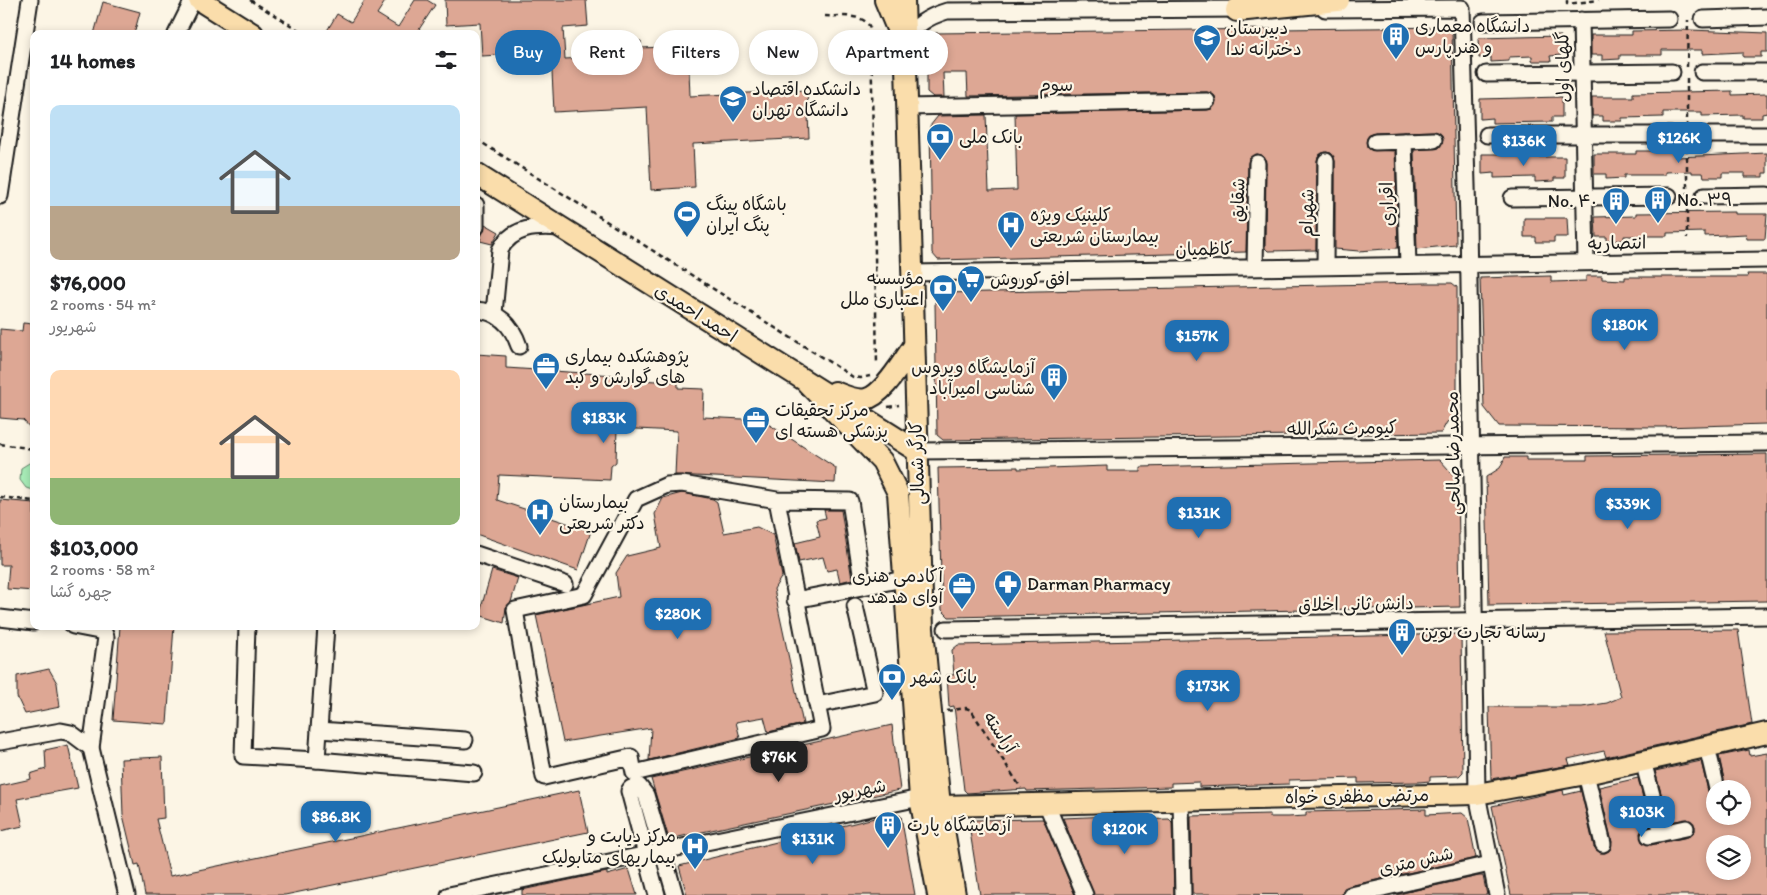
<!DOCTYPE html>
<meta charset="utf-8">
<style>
:root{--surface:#fff;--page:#f6f6f6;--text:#202124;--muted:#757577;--accent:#1f6fb2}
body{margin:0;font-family:Itim,"Playpen Sans Arabic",sans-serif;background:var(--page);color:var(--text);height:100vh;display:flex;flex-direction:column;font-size:19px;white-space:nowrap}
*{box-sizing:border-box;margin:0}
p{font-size:16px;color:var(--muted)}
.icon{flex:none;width:28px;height:28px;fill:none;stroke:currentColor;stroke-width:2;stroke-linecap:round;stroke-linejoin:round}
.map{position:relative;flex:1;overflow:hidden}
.side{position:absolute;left:30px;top:30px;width:450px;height:600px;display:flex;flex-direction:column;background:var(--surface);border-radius:10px;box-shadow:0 2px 8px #0003}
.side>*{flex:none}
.guide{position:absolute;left:495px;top:30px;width:475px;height:45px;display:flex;gap:10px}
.fabs{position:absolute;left:1706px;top:780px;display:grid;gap:10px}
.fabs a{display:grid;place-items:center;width:45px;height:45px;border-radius:50%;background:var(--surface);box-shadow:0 2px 8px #0003;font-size:25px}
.price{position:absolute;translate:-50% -42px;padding:0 11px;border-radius:10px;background:var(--accent);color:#fff;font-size:16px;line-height:32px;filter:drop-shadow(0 1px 2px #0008)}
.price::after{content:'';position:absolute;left:50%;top:30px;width:15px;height:11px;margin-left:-8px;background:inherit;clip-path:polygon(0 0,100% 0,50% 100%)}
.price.current{background:#222;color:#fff}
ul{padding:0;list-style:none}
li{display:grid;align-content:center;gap:10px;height:265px;padding:0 20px}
li span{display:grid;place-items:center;height:155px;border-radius:10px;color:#555}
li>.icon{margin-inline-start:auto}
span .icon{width:90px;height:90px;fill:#fffc;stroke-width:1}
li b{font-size:21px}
h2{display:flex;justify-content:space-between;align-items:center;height:60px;padding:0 20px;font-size:21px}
.tag{padding:0 18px;border-radius:22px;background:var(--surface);box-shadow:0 2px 8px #0003;font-size:18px;line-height:45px}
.tag.current{background:var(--accent);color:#fff}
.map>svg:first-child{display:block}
.green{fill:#a8edb8;stroke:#62846a}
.building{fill:#dda794;stroke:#1c1c1c;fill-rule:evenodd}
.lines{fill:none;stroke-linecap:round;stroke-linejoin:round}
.minor-casing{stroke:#1c1c1c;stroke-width:19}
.major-casing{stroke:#1c1c1c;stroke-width:24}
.highway-casing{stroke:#1c1c1c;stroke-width:26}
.path{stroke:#1c1c1c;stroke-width:2.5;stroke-dasharray:5 4;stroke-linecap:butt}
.minor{stroke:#fcf5e5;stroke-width:15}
.major{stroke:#faddab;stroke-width:20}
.highway{stroke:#faddab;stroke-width:22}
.labels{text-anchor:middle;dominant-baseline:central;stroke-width:4.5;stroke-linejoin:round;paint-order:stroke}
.poi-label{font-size:18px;fill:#1c1c1c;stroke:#fcf5e5;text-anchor:start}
.street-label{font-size:18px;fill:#1c1c1c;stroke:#fcf5e5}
</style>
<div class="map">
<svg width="1767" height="895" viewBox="0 0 1767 895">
<rect width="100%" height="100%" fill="#fcf5e5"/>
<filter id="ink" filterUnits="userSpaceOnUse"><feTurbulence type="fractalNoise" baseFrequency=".02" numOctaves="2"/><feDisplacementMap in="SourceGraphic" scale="10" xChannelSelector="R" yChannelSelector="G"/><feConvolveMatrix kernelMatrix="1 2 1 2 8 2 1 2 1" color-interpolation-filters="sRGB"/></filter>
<g filter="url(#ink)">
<!-- green -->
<polygon class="green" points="34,460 34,490 26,488 20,480 21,468"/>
<!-- building -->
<g class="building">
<polygon points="365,0 386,0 377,14 398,27 415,0 427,0 435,5 416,34 325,34 337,14 351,22"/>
<polygon points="445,0 586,0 588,26 563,28 565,59 600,57 600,44 641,41 641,48 688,46 690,96 807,90 809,138 693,144 695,187 651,190 647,107 554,112 551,52 482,56 480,23 446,25"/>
<polygon points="103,2 140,12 134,34 94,34"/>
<polygon points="1452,27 1456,245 1417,249 1414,150 1439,148 1443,140 1442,135 1434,131 1375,133 1367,138 1367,147 1371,150 1395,151 1398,248 1359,251 1335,249 1335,161 1331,153 1326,152 1318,156 1317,161 1316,250 1268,251 1265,248 1266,163 1262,155 1257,154 1249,158 1248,163 1246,252 938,260 932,253 930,126 938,116 986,115 989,191 1015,190 1017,190 1015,114 1207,110 1212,109 1216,101 1215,96 1207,92 968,96 967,73 943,73 944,97 933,97 927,92 927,40 935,33"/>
<polygon points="1690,30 1767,33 1767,52 1761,52 1761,57 1743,57 1743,52 1702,54 1702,50 1662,50 1662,55 1620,55 1620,59 1602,60 1602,55 1591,55 1591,35 1632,35 1632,31"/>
<polygon points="1561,36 1561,55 1550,56 1551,61 1532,61 1532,56 1509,57 1509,61 1491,62 1491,57 1479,58 1478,38"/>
<polygon points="1732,91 1732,95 1767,94 1767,113 1762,114 1762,118 1743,118 1743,115 1702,116 1702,112 1663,112 1663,117 1622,118 1622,121 1603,121 1603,116 1592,116 1592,97 1633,97 1633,93"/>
<polygon points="1562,97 1562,117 1552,117 1552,122 1492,123 1492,118 1480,119 1480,99"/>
<polygon points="1636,151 1677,151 1677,157 1767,153 1767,173 1763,173 1763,177 1745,177 1745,173 1722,173 1722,177 1704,177 1703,173 1692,173 1692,171 1665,172 1665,175 1624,175 1624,178 1606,179 1606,174 1594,174 1594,154 1636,154"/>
<polygon points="1482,154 1523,154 1524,157 1565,157 1565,178 1554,178 1554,181 1535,182 1535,177 1494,178 1494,173 1482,174"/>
<polygon points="1735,212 1735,214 1767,214 1765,239 1747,239 1746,234 1705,236 1705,232 1667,233 1667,236 1624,236 1624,240 1607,241 1607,237 1596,237 1595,217 1636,216 1636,213"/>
<polygon points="1524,218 1567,218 1568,237 1554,237 1554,242 1536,242 1536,237 1524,237"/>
<polygon points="485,224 499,232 492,244 480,241"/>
<polygon points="1747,274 1767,274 1767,424 1662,427 1499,426 1484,407 1480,278 1551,276 1551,282 1586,281 1586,276 1602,276 1602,279 1625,280 1625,277 1748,277"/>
<polygon points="1425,283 1452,283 1457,287 1457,415 1447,422 1441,433 943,440 937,435 935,302 944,293"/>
<polygon points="23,323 34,324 34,432 23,420 0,418 0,329 22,331"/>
<polygon points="476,354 506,356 506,368 615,375 615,379 678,382 678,388 704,389 703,417 762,420 836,468 835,483 675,475 677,431 617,428 616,462 611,466 610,480 499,475 497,500 591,531 578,570 476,534"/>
<polygon points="1767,454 1767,601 1489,605 1486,477 1500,468 1505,457 1526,457 1526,460 1587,460 1587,456"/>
<polygon points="1440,460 1458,480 1460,607 949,617 942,610 938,468 1018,467 1018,469 1107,466 1107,471 1140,471 1140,467"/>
<polygon points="682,493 713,499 717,502 724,533 757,527 773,535 782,576 774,589 803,724 768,732 764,717 736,722 740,738 649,760 651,728 563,742 536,615 619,597 616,573 627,556 661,548 655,514 663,498"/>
<polygon points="0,500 34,503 34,591 7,589 9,565 0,565"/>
<polygon points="824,510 841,510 852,579 840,582 837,569 827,571 823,557 799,562 795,543 820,537 816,520 826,518"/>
<polygon points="492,570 518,578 511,602 506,607 504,623 479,615"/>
<polygon points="120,626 174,626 167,724 113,720"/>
<polygon points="1738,630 1752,724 1606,757 1604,751 1568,759 1570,765 1491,779 1489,707 1582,707 1607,703 1621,697 1604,631"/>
<polygon points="1461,634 1463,772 1459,776 1430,777 1430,781 1419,782 1358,783 1358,778 1289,780 1289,784 1199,787 1199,782 1171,783 1171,787 1027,791 1026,789 967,793 964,790 954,706 949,707 947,675 954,675 952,650 958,645"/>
<polygon points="49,669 57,683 60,707 25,714 17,697 17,676"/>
<polygon points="892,725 900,790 669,839 651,779"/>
<polygon points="68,745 78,788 17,799 23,826 0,831 0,786 31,779 30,774 46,769 45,750"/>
<path d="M1749,750l1,6 17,-3v142h-256l-19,-89 71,-16 1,5 17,-4 13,56 6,6h5l5,-3 2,-8 -13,-55 39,-9 12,48 -7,3 -3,4 2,9 9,3 37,-8 7,-6v-5l-7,-7 -19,3 -14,-51 46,-10 7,30 5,6 2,19h27v-27h-16l-7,-33zM1715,844h27v27h-27z"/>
<polygon points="162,757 164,818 156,819 170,876 579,790 588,832 285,895 145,895 139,864 135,865 123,815 121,759"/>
<polygon points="1426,809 1426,815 1462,813 1468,818 1476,858 1349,886 1344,888 1342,895 1192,894 1191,816 1270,814 1270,817 1288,817 1306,816 1306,812"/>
<polygon points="895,813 901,816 915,895 687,895 679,866"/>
<polygon points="1111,816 1130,820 1169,819 1172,822 1174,895 1094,895 1063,818"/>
<polygon points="1043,819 1075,895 980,895 969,825 973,820"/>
<polygon points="629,869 637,895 522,895 522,890 607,872 607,875"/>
<polygon points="1483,876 1487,895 1394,895 1479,876"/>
</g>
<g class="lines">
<!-- minor casing -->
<g class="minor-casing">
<g id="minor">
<polyline points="1325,9 1462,8 1468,221 1477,794 1497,895"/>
<polyline points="1703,19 1767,17"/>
<polyline points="1581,20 1586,262"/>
<polyline points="1483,22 1669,19"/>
<polyline points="176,34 193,0"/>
<path d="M904,43c11,-18 23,-26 43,-32l300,-2"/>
<polyline points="1702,72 1767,72"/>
<polyline points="1486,74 1672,72"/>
<polyline points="906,107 1207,101"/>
<polyline points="1487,135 1671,135"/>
<polyline points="1704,135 1767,135"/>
<polyline points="1404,141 1434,140"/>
<polyline points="1375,142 1404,141 1408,265"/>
<polyline points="0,196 30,0"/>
<polyline points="1704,196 1767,195"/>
<polyline points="1512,198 1669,196"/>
<polyline points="476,205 476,227"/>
<polyline points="1325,266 1326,161"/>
<polyline points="1255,267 1257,163"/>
<polyline points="911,273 1767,260"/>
<path d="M476,310c22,1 36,15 43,36"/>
<path d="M494,313l6,-63c12,-23 36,-24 59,-22"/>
<polyline points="917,451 1767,443"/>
<polyline points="777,500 822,729 634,773 631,757 544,777 515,610 584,595 636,499 667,485 682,484 777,500 850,501 863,586"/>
<polyline points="476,554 565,584"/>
<polyline points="795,600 904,579"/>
<polyline points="0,618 34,622"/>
<polyline points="73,626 104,632 106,637 91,748 127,895"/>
<polyline points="247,626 243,756 317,760"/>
<polyline points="326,626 317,760 474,773"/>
<polyline points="946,629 1767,616"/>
<polyline points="817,705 875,693 855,606"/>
<polyline points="319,730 465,740"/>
<polyline points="0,742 61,731 71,733 91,748"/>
<polyline points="1707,747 1717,789"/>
<polyline points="1643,761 1662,833"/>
<polyline points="1586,774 1603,844"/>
<polyline points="1181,800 1183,895"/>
<polyline points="1046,803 1085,895"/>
<polyline points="1649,836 1686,828"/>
<polyline points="449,895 920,798"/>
<polyline points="657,895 629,791 631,788 639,786 646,795 675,895"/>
<polyline points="1351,895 1490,864"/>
</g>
</g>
<!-- major casing -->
<g class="major-casing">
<g id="major">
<polyline points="199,0 253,34"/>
<polyline points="904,0 923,629 940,806 955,895"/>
<polyline points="476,174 917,451"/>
<polyline points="807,383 882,461 898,493 920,798 938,895"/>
<path d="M835,392c10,4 21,9 31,7 18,-4 37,-39 48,-53"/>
<polyline points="940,806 1477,794 1586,774 1767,733"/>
</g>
</g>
<!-- highway casing -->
<g class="highway-casing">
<g id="highway">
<polyline points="886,0 904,43"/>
<polyline points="1237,10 1338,0"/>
</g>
</g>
<!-- path -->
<g class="path">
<polyline points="250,0 305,34"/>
<polyline points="1567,0 1567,4 1599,0"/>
<path d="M825,16c16,1 42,-4 46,15l6,334"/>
<polyline points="1687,67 1688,20"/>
<polyline points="1687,78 1687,132"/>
<polyline points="1687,138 1687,238"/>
<polyline points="476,139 853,377 861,378 870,376"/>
<polyline points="888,407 899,405"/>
<polyline points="0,444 34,449"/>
<polyline points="0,497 34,501"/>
<polyline points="947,711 966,708 971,710 1021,788"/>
</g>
<!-- minor -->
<use href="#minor" class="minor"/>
<!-- major -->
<use href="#major" class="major"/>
<!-- highway -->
<use href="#highway" class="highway"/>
</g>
</g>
<!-- icons -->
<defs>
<g id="building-pin" transform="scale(1.4375)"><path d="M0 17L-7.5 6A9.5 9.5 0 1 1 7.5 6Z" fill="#1f6fb2" stroke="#fcf5e5"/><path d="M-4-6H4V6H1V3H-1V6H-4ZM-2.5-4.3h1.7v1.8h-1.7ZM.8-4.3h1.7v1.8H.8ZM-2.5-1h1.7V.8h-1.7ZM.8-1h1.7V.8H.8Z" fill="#fff"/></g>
<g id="school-pin" transform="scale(1.4375)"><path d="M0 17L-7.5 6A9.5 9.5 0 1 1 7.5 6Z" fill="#1f6fb2" stroke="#fcf5e5"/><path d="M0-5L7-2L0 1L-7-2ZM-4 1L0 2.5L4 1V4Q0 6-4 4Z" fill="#fff"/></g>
<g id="university-pin" transform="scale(1.4375)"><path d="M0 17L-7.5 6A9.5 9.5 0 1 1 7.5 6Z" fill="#1f6fb2" stroke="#fcf5e5"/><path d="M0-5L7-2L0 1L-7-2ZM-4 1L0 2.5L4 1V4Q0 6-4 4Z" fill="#fff"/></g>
<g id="bank-pin" transform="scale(1.4375)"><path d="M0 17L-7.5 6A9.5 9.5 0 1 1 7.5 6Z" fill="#1f6fb2" stroke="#fcf5e5"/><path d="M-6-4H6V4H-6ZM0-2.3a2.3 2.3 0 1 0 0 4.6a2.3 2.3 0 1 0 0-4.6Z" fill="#fff"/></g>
<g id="stadium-pin" transform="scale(1.4375)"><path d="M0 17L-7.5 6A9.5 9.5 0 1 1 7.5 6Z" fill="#1f6fb2" stroke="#fcf5e5"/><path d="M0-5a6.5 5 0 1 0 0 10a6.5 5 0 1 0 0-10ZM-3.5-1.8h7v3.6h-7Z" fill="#fff"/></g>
<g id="hospital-pin" transform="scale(1.4375)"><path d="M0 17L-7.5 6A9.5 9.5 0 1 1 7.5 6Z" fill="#1f6fb2" stroke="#fcf5e5"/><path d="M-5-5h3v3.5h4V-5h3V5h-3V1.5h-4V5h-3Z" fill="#fff"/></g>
<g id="supermarket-pin" transform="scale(1.4375)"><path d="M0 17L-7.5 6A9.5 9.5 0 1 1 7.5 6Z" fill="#1f6fb2" stroke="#fcf5e5"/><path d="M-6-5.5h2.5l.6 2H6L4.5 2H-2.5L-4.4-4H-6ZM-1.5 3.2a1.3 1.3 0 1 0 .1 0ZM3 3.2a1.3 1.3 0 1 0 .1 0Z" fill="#fff"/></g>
<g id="office-pin" transform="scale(1.4375)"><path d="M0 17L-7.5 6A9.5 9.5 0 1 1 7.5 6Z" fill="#1f6fb2" stroke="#fcf5e5"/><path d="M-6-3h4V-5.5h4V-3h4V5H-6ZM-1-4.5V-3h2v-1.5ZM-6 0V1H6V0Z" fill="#fff"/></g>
<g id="pharmacy-pin" transform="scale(1.4375)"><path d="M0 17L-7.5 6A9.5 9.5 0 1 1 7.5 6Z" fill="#1f6fb2" stroke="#fcf5e5"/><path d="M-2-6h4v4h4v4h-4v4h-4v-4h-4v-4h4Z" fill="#fff"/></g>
</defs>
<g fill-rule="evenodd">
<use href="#building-pin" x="1396" y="36"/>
<use href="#school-pin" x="1207" y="38"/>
<use href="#university-pin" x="733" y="99"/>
<use href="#bank-pin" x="940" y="137"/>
<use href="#building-pin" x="1658" y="200"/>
<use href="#building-pin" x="1616" y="201"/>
<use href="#stadium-pin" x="687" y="214"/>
<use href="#hospital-pin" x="1011" y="225"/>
<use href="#supermarket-pin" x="971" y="279"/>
<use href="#bank-pin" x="943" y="288"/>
<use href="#office-pin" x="546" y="366"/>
<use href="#building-pin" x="1054" y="377"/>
<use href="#office-pin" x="756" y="420"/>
<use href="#hospital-pin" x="540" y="512"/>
<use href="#pharmacy-pin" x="1008" y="584"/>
<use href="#office-pin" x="962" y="586"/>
<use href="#building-pin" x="1402" y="632"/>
<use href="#bank-pin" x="892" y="677"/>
<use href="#building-pin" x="888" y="825"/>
<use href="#hospital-pin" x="695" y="846"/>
</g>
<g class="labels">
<!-- poi labels -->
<g class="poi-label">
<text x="1415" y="26">دانشگاه معماری<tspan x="1415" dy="21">و هنر پارس</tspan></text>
<text x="1226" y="28">دبیرستان<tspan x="1226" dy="21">دخترانه ندا</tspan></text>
<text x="752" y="89">دانشکده اقتصاد<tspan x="752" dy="21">دانشگاه تهران</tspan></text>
<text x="959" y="137">بانک ملی</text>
<text x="1677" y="200">No. ۳۹</text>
<text x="1597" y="201" text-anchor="end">No. ۴۰</text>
<text x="706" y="204">باشگاه پینگ<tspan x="706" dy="21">پنگ ایران</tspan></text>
<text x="1030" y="215">کلینیک ویژه<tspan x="1030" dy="21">بیمارستان شریعتی</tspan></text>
<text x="924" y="278" text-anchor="end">مؤسسه<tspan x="924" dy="21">اعتباری ملل</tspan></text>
<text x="990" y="279">افق کوروش</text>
<text x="565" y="356">پژوهشکده بیماری<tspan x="565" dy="21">های گوارش و کبد</tspan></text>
<text x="1035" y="367" text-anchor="end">آزمایشگاه ویروس<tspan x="1035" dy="21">شناسی امیرآباد</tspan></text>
<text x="775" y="410">مرکز تحقیقات<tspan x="775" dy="21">پزشکی هسته ای</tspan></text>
<text x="559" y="502">بیمارستان<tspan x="559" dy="21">دکتر شریعتی</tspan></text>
<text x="943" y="576" text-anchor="end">آکادمی هنری<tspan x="943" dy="21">آوای هدهد</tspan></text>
<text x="1027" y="584">Darman Pharmacy</text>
<text x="1421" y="632">رسانه تجارت نوین</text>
<text x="911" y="677">بانک شهر</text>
<text x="907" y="825">آزمایشگاه پارت</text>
<text x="676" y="836" text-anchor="end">مرکز دیابت و<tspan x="676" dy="21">بیماریهای متابولیک</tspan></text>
</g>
<!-- street labels -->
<g class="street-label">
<text transform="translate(1563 67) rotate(-91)">گلهای اول</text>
<text transform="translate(1056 85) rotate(-1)">سوم</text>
<text transform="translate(1238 200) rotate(-89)">شقایق</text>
<text transform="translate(1387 204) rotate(-92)">اقراری</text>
<text transform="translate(1307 213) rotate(-89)">شهرام</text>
<text transform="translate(1617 243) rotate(-1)">انتصاریه</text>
<text transform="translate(1204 249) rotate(-1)">کاظمیان</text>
<text transform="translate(696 313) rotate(32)">احمد احمدی</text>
<text transform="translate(1342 428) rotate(-1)">کیومرث شکرالله</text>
<text transform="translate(1453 453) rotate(-91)">محمدرضا صالحی</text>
<text transform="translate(917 463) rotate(-92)">کارگر شمالی</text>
<text transform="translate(1356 604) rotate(-1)">دانش ثانی اخلاق</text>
<text transform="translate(1000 732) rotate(57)">آراسته</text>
<text transform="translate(860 790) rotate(-11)">شهریور</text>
<text transform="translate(1357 796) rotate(-1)">مرتضی مظفری خواه</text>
<text transform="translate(1416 861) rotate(-13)">شش متری</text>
</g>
</g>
</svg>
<div class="fabs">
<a><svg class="icon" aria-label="locate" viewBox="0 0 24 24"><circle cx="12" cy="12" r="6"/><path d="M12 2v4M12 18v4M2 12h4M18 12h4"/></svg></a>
<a><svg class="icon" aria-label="layers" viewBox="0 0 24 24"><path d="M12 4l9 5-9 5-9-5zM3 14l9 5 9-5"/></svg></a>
</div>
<b class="price" style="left:1679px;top:164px">$126K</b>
<b class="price" style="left:1524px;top:167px">$136K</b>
<b class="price" style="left:1625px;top:351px">$180K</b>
<b class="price" style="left:1197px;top:362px">$157K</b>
<b class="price" style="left:604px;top:444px">$183K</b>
<b class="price" style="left:1628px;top:530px">$339K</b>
<b class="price" style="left:1199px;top:539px">$131K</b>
<b class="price" style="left:678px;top:640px">$280K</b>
<b class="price" style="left:1208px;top:712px">$173K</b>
<b class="price current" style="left:779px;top:783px">$76K</b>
<b class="price" style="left:1642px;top:838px">$103K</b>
<b class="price" style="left:336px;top:843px">$86.8K</b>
<b class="price" style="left:1125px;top:855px">$120K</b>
<b class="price" style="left:813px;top:865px">$131K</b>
<div class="guide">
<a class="tag current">Buy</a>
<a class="tag">Rent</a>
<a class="tag">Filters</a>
<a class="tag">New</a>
<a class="tag">Apartment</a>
</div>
<section class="side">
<h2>14 homes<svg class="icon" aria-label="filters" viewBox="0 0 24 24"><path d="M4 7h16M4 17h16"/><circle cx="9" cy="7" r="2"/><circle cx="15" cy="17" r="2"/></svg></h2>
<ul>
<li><span style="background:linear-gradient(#bfe0f5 65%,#b9a48a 0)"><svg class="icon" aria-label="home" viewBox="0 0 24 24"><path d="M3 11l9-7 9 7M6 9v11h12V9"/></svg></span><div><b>$76,000</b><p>2 rooms · 54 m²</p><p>شهریور</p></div></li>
<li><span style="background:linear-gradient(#ffd9b3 70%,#8fb573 0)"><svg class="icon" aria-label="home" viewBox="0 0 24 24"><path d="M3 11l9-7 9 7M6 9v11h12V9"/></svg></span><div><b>$103,000</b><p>2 rooms · 58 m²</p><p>چهره گشا</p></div></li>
</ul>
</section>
</div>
